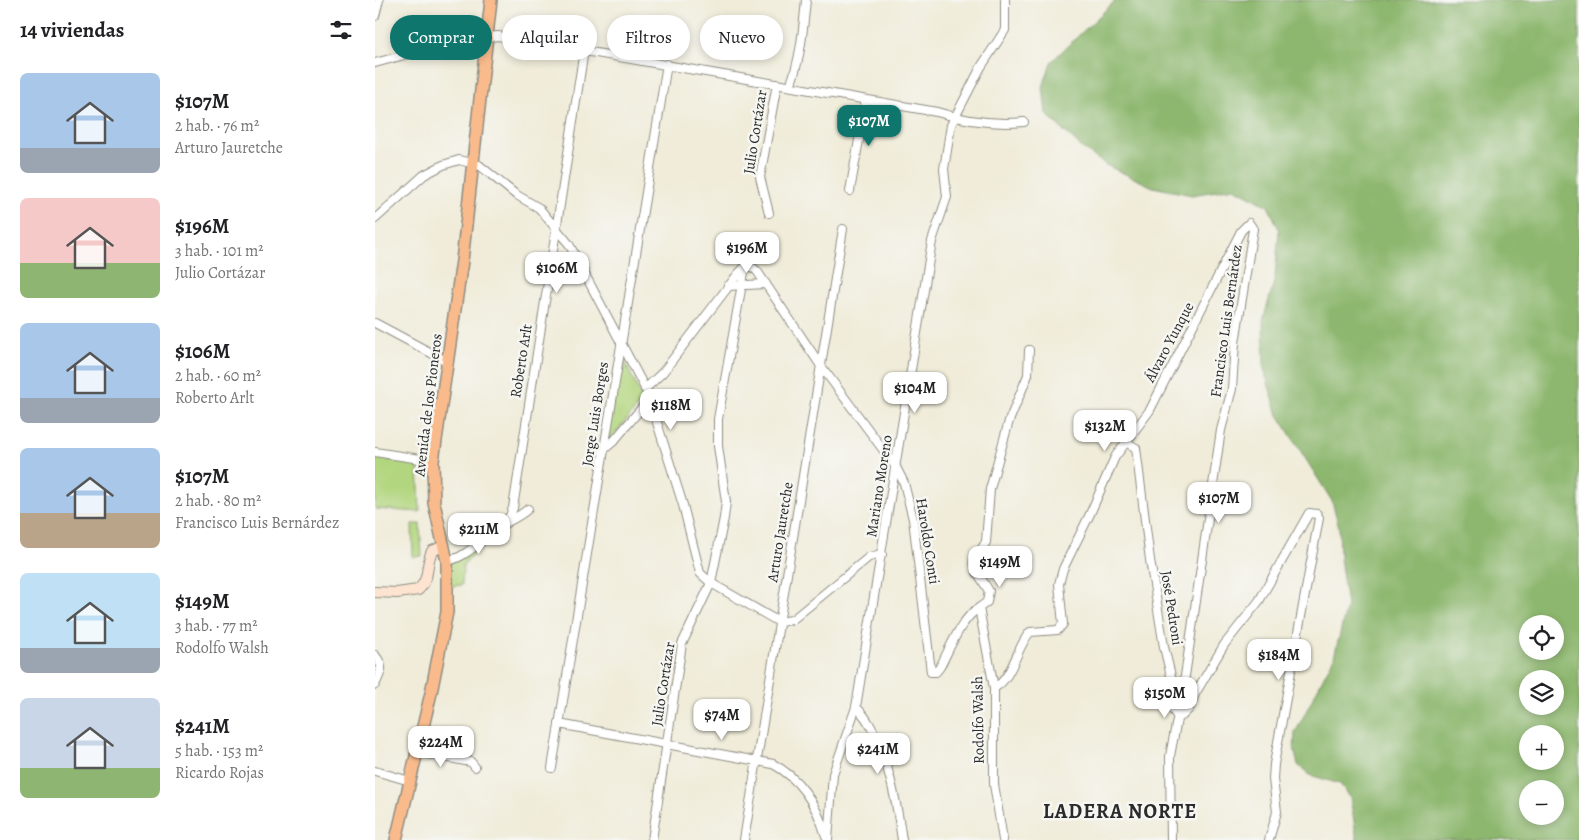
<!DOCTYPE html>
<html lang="es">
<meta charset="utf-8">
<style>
:root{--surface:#fff;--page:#f2f2f2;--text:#202124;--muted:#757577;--accent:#0f766e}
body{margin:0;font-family:Alegreya,serif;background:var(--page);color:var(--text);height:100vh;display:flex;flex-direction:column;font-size:19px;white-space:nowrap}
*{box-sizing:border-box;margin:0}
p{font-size:16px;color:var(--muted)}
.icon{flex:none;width:28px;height:28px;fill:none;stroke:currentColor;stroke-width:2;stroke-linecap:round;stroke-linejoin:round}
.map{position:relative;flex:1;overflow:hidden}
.sheet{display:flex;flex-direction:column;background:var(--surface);width:375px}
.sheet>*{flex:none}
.top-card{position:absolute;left:15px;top:15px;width:475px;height:45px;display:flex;gap:10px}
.tools{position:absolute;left:1144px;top:615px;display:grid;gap:10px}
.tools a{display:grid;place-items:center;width:45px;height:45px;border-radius:50%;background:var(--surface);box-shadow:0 2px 8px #0003;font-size:25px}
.price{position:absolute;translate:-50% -42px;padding:0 11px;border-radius:10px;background:#fff;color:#222;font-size:16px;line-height:32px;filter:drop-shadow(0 1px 2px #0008)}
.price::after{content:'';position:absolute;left:50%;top:30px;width:15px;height:11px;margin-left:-8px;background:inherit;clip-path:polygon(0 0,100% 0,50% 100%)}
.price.on{background:var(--accent);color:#fff}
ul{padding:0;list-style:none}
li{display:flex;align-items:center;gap:15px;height:125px;padding:0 20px}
li span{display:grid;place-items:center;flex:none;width:140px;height:100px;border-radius:8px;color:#555}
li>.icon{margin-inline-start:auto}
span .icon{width:60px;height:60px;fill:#fffc;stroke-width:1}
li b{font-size:21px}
h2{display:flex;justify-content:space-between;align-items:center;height:60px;padding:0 20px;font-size:21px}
.chip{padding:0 18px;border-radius:22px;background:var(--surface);box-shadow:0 2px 8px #0003;font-size:18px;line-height:45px}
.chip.on{background:var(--accent);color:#fff}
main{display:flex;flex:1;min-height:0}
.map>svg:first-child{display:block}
.green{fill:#b2d67f;stroke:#6e8055}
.forest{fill:#8db76e;stroke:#5c714c;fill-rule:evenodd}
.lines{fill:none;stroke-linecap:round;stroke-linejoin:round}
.street-casing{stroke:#8e8c82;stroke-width:10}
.secondary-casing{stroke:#8e8c82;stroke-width:12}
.primary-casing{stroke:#8e8c82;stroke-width:14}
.street{stroke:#fff;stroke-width:8}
.secondary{stroke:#fde4d1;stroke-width:10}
.primary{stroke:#fabb8c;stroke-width:11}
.labels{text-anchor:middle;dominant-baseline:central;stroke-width:5;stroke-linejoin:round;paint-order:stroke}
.street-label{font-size:15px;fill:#2b2b2b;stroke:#f6f6f2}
.district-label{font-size:20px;font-weight:bold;letter-spacing:1px;fill:#2b2b2b;stroke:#f6f6f2}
</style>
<main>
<section class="sheet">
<h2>14 viviendas<svg class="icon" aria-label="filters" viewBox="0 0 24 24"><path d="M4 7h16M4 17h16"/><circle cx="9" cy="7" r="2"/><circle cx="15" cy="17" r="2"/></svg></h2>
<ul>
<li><span style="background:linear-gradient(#a9c7e8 75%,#9aa5b1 0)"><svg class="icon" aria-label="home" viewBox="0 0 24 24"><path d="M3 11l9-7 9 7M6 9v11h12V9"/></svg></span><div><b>$107M</b><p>2 hab. · 76 m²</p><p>Arturo Jauretche</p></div></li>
<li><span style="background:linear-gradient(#f6c9c9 65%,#8fb573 0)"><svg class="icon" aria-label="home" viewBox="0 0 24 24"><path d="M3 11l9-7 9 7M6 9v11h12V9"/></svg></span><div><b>$196M</b><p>3 hab. · 101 m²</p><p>Julio Cortázar</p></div></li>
<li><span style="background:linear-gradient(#a9c7e8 75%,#9aa5b1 0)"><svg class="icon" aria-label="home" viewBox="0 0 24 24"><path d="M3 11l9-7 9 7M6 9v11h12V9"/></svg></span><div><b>$106M</b><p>2 hab. · 60 m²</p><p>Roberto Arlt</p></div></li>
<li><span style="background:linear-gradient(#a9c7e8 65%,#b9a48a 0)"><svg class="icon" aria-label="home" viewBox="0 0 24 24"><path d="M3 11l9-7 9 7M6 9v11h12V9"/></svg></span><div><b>$107M</b><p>2 hab. · 80 m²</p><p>Francisco Luis Bernárdez</p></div></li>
<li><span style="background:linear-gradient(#bfe0f5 75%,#9aa5b1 0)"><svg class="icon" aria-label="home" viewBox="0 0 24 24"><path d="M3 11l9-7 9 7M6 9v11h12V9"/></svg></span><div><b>$149M</b><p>3 hab. · 77 m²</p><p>Rodolfo Walsh</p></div></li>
<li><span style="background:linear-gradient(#c9d6e8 70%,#8fb573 0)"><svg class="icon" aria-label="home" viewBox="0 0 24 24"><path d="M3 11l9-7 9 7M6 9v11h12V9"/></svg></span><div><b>$241M</b><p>5 hab. · 153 m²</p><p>Ricardo Rojas</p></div></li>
</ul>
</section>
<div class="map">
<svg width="1204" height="840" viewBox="0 0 1204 840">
<rect width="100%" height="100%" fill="#f6f6f2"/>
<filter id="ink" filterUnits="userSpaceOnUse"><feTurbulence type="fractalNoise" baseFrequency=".02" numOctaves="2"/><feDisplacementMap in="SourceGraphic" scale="10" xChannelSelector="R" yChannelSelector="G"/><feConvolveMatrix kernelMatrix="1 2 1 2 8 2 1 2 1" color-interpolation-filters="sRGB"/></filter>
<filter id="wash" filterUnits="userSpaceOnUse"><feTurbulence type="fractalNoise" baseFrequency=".0096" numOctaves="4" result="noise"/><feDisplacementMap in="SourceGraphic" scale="20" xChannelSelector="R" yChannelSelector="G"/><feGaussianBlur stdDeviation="1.12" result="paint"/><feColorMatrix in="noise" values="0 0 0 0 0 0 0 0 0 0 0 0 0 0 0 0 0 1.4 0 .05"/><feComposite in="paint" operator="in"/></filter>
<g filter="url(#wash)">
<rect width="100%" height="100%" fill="#f0ecd9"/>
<!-- green -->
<g class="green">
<polygon points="245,352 268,400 235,440 232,441"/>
<polygon points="0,458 43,464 45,512 0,509"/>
<polygon points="37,524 45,524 47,556 38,557"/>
<polygon points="96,550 100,551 88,565 87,585 76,586 75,562"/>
</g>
<!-- forest -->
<path class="forest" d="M741,0h463v840h-222l-7,-43 -10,-13 -30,-9 -12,-10 -4,-16 1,-16 39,-76 13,-51 -7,-48 -1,-31 -7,-26 -54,-86 -14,-45 -1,-49 12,-43 4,-49 -11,-23 -34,-18 -42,7 -39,-8 -47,-22 -24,-17 -36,-34 -3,-27 8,-25zM1152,624h28v27h-28zM1152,679h28v27h-28zM1152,734h28v27h-28zM1152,789h28v27h-28z"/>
</g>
<g filter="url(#ink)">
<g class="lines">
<!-- street casing -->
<g class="street-casing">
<g id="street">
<polyline points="0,16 4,0"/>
<path d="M0,63l77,-21 46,-6 439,76c29,9 56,13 87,10"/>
<path d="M415,86c11,-28 13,-56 16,-86"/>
<polyline points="475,191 491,100"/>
<polyline points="394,213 385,177 402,84"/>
<polyline points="0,219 49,175 68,165 84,160 104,165 140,194 164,208 194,244 273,394 308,505 325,573 336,583 404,622 417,620 494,557 507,554"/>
<polyline points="353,286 391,284"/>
<polyline points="0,323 73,362"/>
<path d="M270,389l18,-17 75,-98 7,-7h7l5,4 64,95 75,101 8,16 9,36 18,153h5l4,-5c9,-17 22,-50 39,-59"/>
<polyline points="751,442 761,448 775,560 789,647 798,684 797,709 802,716 807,716 814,709 820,694 849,645 884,601 934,513 942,514 944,518 899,764 898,779 902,812 894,840"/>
<polyline points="227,451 238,442 274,399"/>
<polyline points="0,452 58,461"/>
<polyline points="126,525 135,516 138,508 209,50"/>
<path d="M72,561c20,-3 37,-25 54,-35 9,-6 18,-9 27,-17"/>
<path d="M0,655c10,12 6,17 0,30"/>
<path d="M619,688c19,-10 22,-40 36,-56l28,-2 5,-6 -4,-40 4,-15 27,-55 25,-57 35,-47 91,-179 8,-8 4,6 -18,114 -3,46 -11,41 -37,253 -14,73 1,84"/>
<path d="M481,707c28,25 41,96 46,133"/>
<path d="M184,724l214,40c28,15 44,42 53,72"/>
<polyline points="42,752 96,762 100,767"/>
<polyline points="177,768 292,64"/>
<polyline points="0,771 35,781"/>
<polyline points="277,840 307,644 336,583 349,518 351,502 343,446 343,419 370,267 379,243"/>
<polyline points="369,840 468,229"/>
<polyline points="453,840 458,774 481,707 557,241 572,197 569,169 576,125 606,67 630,30 630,0"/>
<polyline points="628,840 619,784 619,688 604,608 612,602 614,591 602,572 599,561 611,542 615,489 634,421 653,375 654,350"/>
</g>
</g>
<!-- secondary casing -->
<g class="secondary-casing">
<path id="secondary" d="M0,592l22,1 21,-3c13,-12 7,-25 14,-39l12,-5"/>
</g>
<!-- primary casing -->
<g class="primary-casing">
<polyline id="primary" points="21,840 56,693 72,612 72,561 59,503 58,461 87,261 116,0"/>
</g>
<!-- street -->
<use href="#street" class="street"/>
<!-- secondary -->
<use href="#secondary" class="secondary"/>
<!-- primary -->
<use href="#primary" class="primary"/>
</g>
</g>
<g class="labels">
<!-- street labels -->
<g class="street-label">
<text transform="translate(380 132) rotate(-81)">Julio Cortázar</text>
<text transform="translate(851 321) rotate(-82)">Francisco Luis Bernárdez</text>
<text transform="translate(794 342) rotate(-62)">Álvaro Yunque</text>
<text transform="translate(146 361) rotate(-81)">Roberto Arlt</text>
<text transform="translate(53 405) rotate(-83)">Avenida de los Pioneros</text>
<text transform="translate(220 414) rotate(-81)">Jorge Luis Borges</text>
<text transform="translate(504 486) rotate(-81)">Mariano Moreno</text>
<text transform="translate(405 532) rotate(-81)">Arturo Jauretche</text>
<text transform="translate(553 541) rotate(81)">Haroldo Conti</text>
<text transform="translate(797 608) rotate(81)">José Pedroni</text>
<text transform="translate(288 684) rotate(-81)">Julio Cortázar</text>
<text transform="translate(603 720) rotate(-91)">Rodolfo Walsh</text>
</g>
<!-- district labels -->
<g class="district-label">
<text x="745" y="811">LADERA NORTE</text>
</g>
</g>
</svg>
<div class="tools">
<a><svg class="icon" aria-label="locate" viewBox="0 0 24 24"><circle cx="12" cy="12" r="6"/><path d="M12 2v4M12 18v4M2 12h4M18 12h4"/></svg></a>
<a><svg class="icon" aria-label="layers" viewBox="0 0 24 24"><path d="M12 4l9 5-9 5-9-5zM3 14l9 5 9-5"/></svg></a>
<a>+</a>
<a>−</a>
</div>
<b class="price on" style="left:494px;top:147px">$107M</b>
<b class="price" style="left:372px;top:274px">$196M</b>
<b class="price" style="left:182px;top:294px">$106M</b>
<b class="price" style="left:540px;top:414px">$104M</b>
<b class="price" style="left:296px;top:431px">$118M</b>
<b class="price" style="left:730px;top:452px">$132M</b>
<b class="price" style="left:844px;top:524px">$107M</b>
<b class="price" style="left:104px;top:555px">$211M</b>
<b class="price" style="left:625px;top:588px">$149M</b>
<b class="price" style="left:904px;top:681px">$184M</b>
<b class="price" style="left:790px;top:719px">$150M</b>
<b class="price" style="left:347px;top:741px">$74M</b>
<b class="price" style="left:66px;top:768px">$224M</b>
<b class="price" style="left:503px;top:775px">$241M</b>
<div class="top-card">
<a class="chip on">Comprar</a>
<a class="chip">Alquilar</a>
<a class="chip">Filtros</a>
<a class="chip">Nuevo</a>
</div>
</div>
</main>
